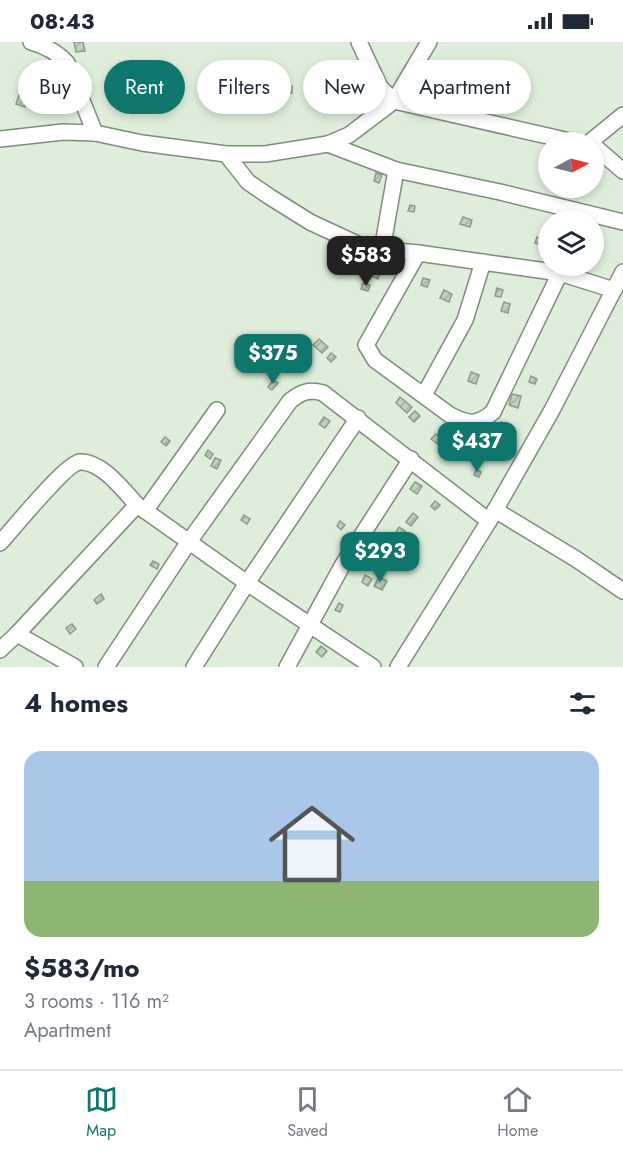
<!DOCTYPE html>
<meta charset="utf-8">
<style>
:root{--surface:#fff;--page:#f6f6f7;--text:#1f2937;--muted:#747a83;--line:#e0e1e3;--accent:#0f766e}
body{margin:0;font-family:Jost,sans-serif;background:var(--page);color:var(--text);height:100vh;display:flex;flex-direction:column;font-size:22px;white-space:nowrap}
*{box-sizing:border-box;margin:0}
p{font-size:20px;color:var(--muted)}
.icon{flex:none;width:33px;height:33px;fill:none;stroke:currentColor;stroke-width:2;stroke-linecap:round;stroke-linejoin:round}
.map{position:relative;height:625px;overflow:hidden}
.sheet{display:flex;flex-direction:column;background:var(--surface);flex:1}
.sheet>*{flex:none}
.banner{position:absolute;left:18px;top:18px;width:588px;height:54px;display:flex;gap:12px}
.needle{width:39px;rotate:83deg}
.controls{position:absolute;left:538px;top:90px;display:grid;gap:12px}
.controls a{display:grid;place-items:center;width:66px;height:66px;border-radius:50%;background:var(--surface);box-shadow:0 3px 9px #0003;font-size:30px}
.price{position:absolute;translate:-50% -51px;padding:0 14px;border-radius:12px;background:var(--accent);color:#fff;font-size:20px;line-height:39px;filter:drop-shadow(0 2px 3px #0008)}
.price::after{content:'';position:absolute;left:50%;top:36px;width:18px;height:14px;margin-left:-9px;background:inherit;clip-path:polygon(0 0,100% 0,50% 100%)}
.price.on{background:#222;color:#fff}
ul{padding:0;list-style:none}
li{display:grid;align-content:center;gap:12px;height:318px;padding:0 24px}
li+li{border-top:2px solid var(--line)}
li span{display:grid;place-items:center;height:186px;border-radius:18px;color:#555}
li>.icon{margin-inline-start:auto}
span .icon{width:108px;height:108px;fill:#fffc;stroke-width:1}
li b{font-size:26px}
h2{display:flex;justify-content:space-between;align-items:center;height:72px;padding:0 24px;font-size:26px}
.chip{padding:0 21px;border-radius:27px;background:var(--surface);box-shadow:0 3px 9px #0003;font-size:21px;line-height:54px}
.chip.on{background:var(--accent);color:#fff}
.status{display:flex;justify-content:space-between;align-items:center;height:42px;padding:0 30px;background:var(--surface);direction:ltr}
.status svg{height:16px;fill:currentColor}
.tab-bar{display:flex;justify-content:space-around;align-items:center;height:84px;border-top:2px solid var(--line);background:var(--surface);font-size:16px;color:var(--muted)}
.tab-bar a{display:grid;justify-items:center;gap:3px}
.tab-bar .on{color:var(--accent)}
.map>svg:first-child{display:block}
.building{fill:url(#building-hatch);stroke:#8b9a89;stroke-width:1.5}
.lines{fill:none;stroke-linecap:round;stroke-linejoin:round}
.minor-casing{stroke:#7e8c7c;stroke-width:18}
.minor{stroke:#fff;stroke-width:15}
</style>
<div class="status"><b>08:43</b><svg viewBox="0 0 49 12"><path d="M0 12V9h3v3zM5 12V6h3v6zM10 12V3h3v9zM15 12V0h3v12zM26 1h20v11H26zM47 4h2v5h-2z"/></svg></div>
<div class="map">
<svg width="623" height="625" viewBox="0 0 623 625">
<defs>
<pattern id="building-hatch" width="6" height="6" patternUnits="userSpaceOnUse" patternTransform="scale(1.5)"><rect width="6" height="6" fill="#c1d1bf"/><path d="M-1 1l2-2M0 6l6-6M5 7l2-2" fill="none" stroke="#a5b3a3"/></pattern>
</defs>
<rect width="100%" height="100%" fill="#deeedb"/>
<!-- building -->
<g class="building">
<polygon points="74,0 83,0 85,9 76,10"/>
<rect x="285" y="44" width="7" height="7"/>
<polygon points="19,53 28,55 25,65 16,62"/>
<polygon points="376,131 382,133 379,141 374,139"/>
<polygon points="410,163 415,164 414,170 408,169"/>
<polygon points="463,175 472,178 470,185 460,182"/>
<polygon points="537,195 543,197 541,203 535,201"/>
<polygon points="374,229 380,231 378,237 372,234"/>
<polygon points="423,236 430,238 427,245 421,243"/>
<polygon points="363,241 370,243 368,249 361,247"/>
<polygon points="497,246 503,248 501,255 495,254"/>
<polygon points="444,248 452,252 449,260 440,256"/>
<polygon points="504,260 510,262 508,271 501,269"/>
<polygon points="319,297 328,305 322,311 313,303"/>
<polygon points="331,311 336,315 331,320 327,316"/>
<polygon points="471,330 479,333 476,342 468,339"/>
<polygon points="531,334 537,337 535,342 529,340"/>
<polygon points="273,338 278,341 272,348 268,345"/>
<polygon points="512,352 521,354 518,366 509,363"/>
<polygon points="400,355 412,365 407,371 396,361"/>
<polygon points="415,369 420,374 414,380 409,375"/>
<polygon points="324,375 330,379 325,386 319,382"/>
<polygon points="501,380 506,383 504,389 498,386"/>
<polygon points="436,392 443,398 439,403 431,397"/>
<polygon points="165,395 170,399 166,404 161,400"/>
<polygon points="456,406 464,411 460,418 452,413"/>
<polygon points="208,408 213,412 210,417 205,413"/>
<polygon points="215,416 221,418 217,427 211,424"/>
<polygon points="476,427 481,430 479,435 474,433"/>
<polygon points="415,440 422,444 417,452 410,447"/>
<polygon points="435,459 440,463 435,468 431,464"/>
<polygon points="413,471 418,475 411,484 406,480"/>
<polygon points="244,473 250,477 247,482 241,478"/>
<polygon points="340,479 345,483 341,488 337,484"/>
<polygon points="399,485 405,489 401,495 395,492"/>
<polygon points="410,495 416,498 412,507 405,503"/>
<polygon points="392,515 399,519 395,526 388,521"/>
<polygon points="153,519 159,522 157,527 150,523"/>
<polygon points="365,533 372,537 368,544 362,540"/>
<polygon points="379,535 387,539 382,548 374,544"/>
<polygon points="101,552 104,557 97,562 94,558"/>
<polygon points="339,561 343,563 340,570 335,568"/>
<polygon points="72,582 76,587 70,592 66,586"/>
<polygon points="321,604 327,609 322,615 316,610"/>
</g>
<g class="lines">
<!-- minor casing -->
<g class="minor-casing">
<g id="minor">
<path d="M31,0c15,4 26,10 36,21l28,70"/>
<polyline points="359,0 380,45 394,59 574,100"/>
<polyline points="0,97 63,90 95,91 142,101 226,112 265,112 328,102 349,93 394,59 429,0"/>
<polyline points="590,100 623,73"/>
<polyline points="328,102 396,128 500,150 623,180"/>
<polyline points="594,104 623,129"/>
<polyline points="226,112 248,140 270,155 310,180 366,206 418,211 560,231 614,248"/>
<polyline points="382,208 396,128"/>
<path d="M418,211l-52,92 9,15 75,55c17,9 27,11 43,-3l67,-139"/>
<polyline points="424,353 465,278 483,220"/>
<polyline points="495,468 576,517 623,549"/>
<polyline points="145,469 217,368"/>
<path d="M0,501c13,-14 66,-80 80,-81 22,-1 44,29 57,43"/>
<polyline points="17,592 137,463 247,541 373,625"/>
<polyline points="0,608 17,592 75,625"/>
<path d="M106,625l82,-124 102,-142c11,-9 19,-12 33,-8l166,128"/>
<polyline points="194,625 247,541 358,376"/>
<polyline points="287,625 342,524 411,417"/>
<polyline points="398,625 489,479 552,368 623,230"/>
</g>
</g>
<!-- minor -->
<use href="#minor" class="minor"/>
</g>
</svg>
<div class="controls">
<a><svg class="needle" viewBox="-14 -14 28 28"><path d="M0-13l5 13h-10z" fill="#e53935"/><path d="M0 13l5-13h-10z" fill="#747a83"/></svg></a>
<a><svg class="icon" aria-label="layers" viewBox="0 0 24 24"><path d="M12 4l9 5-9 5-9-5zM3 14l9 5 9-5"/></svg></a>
</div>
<b class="price on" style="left:366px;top:245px">$583</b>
<b class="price" style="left:273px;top:343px">$375</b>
<b class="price" style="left:477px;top:431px">$437</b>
<b class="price" style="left:380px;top:541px">$293</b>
<div class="banner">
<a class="chip">Buy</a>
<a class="chip on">Rent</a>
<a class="chip">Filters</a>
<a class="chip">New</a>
<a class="chip">Apartment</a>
</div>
</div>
<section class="sheet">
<h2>4 homes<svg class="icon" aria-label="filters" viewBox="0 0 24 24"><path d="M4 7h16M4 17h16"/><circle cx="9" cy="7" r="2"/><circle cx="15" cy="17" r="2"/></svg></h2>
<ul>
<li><span style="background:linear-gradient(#a9c7e8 70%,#8fb573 0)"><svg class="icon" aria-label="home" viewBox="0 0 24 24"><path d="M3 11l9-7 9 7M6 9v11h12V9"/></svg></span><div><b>$583/mo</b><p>3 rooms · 116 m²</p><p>Apartment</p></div></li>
</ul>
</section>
<nav class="tab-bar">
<a class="on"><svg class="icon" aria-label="map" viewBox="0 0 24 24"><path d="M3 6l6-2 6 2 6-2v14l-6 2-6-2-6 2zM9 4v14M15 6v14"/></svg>Map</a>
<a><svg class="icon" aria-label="saved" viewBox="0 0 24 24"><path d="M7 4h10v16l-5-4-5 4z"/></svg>Saved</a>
<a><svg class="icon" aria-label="home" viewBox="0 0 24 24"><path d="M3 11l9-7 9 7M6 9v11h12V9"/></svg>Home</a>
</nav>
